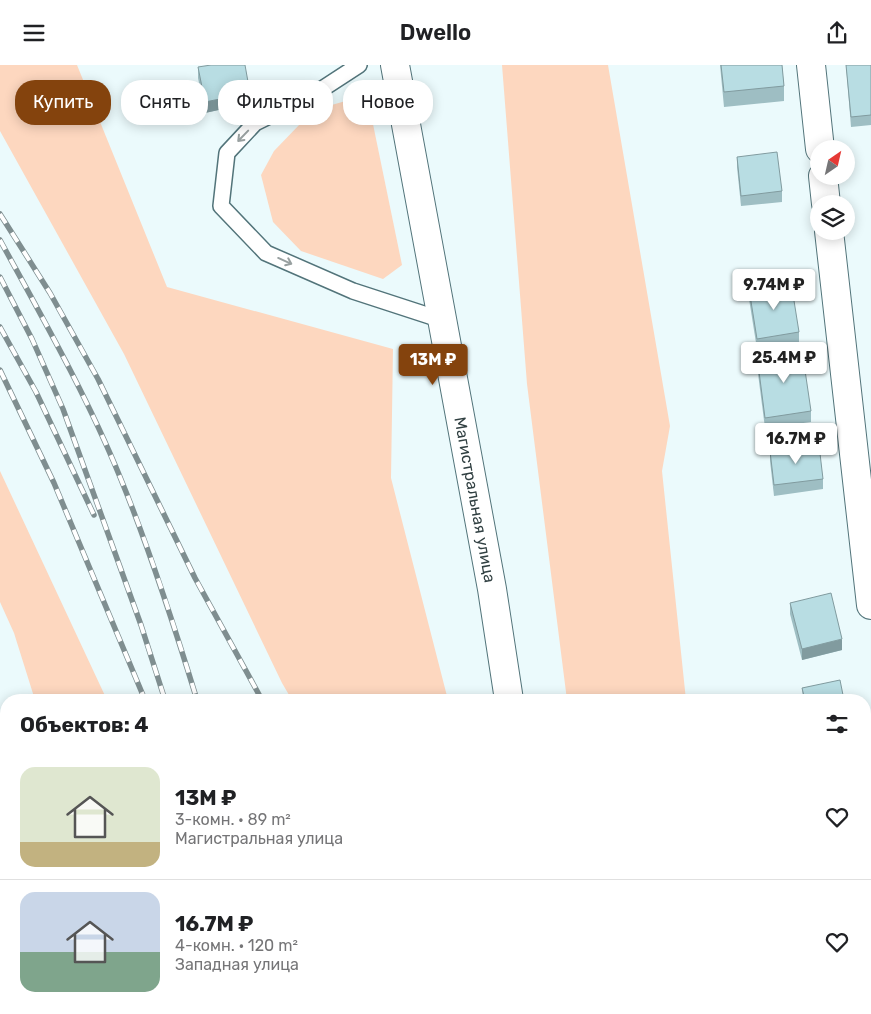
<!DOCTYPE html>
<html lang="ru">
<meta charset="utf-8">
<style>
:root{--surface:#fff;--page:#f6f6f6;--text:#202124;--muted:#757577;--line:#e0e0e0;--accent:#84430d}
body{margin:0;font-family:Rubik,sans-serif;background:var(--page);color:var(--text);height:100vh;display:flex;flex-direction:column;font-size:19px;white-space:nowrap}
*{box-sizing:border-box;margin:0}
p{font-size:16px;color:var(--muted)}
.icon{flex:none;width:28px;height:28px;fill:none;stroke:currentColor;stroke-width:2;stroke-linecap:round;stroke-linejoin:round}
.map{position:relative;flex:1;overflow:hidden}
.drawer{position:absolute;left:0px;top:629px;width:871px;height:321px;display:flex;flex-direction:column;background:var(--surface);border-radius:20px 20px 0 0;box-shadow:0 2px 12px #0003}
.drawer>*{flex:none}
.guide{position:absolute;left:15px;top:15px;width:500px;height:45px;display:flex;gap:10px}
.needle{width:32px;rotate:34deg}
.controls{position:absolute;left:810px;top:75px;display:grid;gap:10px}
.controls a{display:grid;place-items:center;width:45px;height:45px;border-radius:50%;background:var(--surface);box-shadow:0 2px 12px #0003;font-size:25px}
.price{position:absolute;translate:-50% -42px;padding:0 11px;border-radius:5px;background:#fff;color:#222;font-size:16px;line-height:32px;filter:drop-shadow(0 1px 2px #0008)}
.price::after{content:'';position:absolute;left:50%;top:30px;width:15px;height:11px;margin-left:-8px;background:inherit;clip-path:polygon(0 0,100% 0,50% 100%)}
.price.current{background:var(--accent);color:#fff}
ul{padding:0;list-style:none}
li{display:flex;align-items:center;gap:15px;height:125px;padding:0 20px}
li+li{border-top:1px solid var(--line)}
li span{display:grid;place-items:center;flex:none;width:140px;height:100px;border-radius:15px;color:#555}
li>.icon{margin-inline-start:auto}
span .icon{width:60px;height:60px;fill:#fffc;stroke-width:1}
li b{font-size:21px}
h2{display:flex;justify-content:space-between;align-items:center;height:60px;padding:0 20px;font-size:21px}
.tag{padding:0 18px;border-radius:20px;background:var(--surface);box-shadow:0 2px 12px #0003;font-size:18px;line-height:45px}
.tag.current{background:var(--accent);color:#fff}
header{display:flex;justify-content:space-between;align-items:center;height:65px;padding:0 20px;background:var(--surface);font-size:22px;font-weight:600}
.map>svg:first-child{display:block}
.built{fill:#c7f6fe}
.green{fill:#fdd7bf}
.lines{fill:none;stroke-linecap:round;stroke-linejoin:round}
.service-casing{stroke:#52747a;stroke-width:18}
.minor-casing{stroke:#52747a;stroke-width:30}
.tertiary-casing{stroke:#52747a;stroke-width:30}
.secondary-casing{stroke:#52747a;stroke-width:30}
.service{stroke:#fff;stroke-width:15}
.minor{stroke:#fff;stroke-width:28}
.tertiary{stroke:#fff;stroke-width:28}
.secondary{stroke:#fff;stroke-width:28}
.rail-casing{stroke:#7f8e90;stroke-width:5.5}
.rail{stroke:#fff;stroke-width:4;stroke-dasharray:11;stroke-linecap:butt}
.wall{fill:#9ebec3}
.shaded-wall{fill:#819b9f}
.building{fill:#b8dde3;stroke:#819b9f}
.oneway{stroke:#98a0a0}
.labels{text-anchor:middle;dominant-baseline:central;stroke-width:4;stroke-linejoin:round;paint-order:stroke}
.street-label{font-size:16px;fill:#314042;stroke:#fff}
</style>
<header><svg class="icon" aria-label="menu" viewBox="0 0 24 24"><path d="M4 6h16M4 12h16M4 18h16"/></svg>Dwello<svg class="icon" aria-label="share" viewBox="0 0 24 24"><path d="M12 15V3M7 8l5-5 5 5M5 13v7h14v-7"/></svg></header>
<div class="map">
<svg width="871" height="949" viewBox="0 0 871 949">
<rect width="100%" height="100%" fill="#ebfafc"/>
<!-- built -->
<g class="built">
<polygon points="0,684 6,692 6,925 0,930"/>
<polygon points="871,891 871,949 854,949 851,944 865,944 865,894"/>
</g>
<!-- green -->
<g class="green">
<polygon points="0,0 77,0 167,222 393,284 391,413 448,635 292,635 282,618 124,289 0,66"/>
<polygon points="502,0 608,0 670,361 662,406 686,635 567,635 527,319"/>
<polygon points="367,30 402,200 383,214 301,186 273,157 261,110 274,86 301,58 328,41"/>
<polygon points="0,406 107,635 35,635 14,568 0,537"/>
<polygon points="11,944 132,944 133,949 14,949 9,946"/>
</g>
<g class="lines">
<!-- service casing -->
<g class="service-casing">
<g id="service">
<polyline points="359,0 316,28 255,58 227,88 221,141 266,188 353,226 442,255"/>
<polyline points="811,944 813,949"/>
</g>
</g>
<!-- minor casing -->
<g class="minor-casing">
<g id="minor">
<polyline points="811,0 820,84"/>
<polyline points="823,111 826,139"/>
<polyline points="829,166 871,540"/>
</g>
</g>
<!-- tertiary casing -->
<g class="tertiary-casing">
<g id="tertiary">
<polyline points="865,831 871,829"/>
<polyline points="551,949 576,944"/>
</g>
</g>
<!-- secondary casing -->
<g class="secondary-casing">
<g id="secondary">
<path id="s1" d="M395,0l97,524 17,111"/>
<polyline points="518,949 518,944"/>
</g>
</g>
<!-- service -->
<use href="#service" class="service"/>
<!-- minor -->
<use href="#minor" class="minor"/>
<!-- tertiary -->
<use href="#tertiary" class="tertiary"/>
<!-- secondary -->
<use href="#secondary" class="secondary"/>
<!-- rail casing -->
<g class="rail-casing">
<g id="rail">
<polyline points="0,149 50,228 98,314 195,513 262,635"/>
<path d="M0,175c42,77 87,156 120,237 30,73 54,148 77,223"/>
<polyline points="0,212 32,274 63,344 141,560 165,635"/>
<polyline points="0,262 36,327 94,450"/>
<polyline points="0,305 54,418 145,635"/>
<polyline points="263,944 265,949"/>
<polyline points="434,944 437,949"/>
</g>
</g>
<!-- rail -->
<use href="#rail" class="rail"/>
</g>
<!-- wall -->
<g class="wall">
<polygon points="720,0 782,0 784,21 784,36 724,42"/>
<polygon points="846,0 871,0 871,60 851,62"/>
<polygon points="198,2 250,38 205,48 198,13"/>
<polygon points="737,92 782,126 782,137 741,141 737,102"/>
<polygon points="749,224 799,267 799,277 757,284 749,234"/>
<polygon points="757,291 811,346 811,357 765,363 757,301"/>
<polygon points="770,386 823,414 823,424 774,431 770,396"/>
<polygon points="790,538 842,585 802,595 790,549"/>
<polygon points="802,623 844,635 803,635"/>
<polygon points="388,944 406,944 396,949 390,949"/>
</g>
<!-- shaded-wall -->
<g class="shaded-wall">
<polygon points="250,28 250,38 205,48 205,37"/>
<polygon points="842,574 842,585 802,595 802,584"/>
<polygon points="6,821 6,840 0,845 0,826"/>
<polygon points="396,944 406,944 396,949 391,949 391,946"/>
</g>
<!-- building -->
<g class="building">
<polygon points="211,0 245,0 250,28 205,37 198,2"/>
<polygon points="721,0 782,0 784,21 724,27"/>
<polygon points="846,0 871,0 871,50 851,52"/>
<polygon points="777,87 782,126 741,131 737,92"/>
<polygon points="791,217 799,267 757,274 749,224"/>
<polygon points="802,285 811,346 765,353 757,291"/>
<polygon points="819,380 823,414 774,420 770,386"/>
<polygon points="831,528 842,574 802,584 790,538"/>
<polygon points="840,615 844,635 805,635 802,623"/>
<polygon points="0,813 6,821 0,826"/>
</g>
<!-- one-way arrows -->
<defs><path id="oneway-shaft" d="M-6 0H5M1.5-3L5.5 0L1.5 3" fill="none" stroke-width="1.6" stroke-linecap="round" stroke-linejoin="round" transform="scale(1.25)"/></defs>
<g class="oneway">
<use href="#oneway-shaft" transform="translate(243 71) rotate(134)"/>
<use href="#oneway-shaft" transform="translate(285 196) rotate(24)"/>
</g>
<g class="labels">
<!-- street labels -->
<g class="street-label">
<text stroke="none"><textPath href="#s1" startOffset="442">Магистральная улица</textPath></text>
</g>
</g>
</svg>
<div class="controls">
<a><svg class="needle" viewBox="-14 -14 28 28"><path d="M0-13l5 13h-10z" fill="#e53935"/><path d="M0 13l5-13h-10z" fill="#757577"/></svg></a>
<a><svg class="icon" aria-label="layers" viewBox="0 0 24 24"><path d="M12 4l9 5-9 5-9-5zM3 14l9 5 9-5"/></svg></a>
</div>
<b class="price" style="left:774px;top:246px">9.74M ₽</b>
<b class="price" style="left:784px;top:319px">25.4M ₽</b>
<b class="price current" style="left:433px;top:321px">13M ₽</b>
<b class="price" style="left:796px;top:400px">16.7M ₽</b>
<div class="guide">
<a class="tag current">Купить</a>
<a class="tag">Снять</a>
<a class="tag">Фильтры</a>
<a class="tag">Новое</a>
</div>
<section class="drawer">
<h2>Объектов: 4<svg class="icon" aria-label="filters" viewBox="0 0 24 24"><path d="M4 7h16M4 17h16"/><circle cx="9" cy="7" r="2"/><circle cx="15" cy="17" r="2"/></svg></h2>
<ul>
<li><span style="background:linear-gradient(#dfe7d0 75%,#c2b280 0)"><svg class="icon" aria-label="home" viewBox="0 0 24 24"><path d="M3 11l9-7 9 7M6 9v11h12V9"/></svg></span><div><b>13M ₽</b><p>3-комн. · 89 m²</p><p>Магистральная улица</p></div><svg class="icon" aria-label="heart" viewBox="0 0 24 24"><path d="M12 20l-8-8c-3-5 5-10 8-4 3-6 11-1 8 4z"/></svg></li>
<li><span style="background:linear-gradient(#c9d6e8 60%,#7fa58c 0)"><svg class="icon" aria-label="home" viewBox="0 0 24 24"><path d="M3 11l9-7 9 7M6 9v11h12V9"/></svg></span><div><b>16.7M ₽</b><p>4-комн. · 120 m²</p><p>Западная улица</p></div><svg class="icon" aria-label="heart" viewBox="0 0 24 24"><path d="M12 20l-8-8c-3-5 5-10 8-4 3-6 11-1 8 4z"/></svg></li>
</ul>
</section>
</div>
